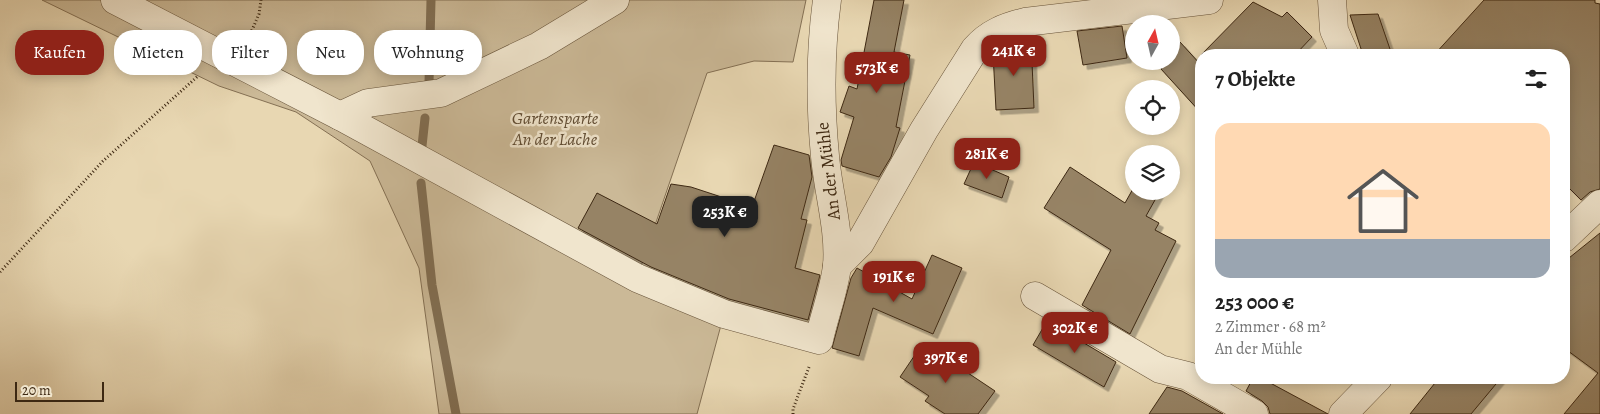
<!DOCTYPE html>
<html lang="de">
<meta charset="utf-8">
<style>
:root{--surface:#fff;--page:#f2f2f2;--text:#222;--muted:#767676;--line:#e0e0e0;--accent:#8f2418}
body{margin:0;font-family:Alegreya,serif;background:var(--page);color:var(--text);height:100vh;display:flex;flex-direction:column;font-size:19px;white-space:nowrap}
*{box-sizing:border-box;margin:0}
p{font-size:16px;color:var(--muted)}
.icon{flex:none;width:28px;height:28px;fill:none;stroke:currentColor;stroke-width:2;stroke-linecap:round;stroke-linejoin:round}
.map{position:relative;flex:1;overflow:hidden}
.drawer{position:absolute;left:1195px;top:49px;width:375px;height:335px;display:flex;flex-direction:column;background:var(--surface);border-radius:20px;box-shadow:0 2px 12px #0003}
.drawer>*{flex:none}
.guide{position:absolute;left:15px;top:30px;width:475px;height:45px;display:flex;gap:10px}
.needle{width:32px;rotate:8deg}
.buttons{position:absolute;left:1125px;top:15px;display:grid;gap:10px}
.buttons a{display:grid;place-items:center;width:55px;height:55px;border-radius:50%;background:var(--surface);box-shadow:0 2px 12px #0003;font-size:25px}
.scale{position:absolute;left:15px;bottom:12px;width:89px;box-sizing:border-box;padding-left:5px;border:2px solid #3d2812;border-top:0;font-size:14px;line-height:18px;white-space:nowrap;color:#3d2812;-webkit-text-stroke:4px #f0e5cd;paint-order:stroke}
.price{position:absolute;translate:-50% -42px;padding:0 11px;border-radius:10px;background:var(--accent);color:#fff;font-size:16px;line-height:32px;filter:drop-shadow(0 1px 2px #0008)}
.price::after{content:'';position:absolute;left:50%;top:30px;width:15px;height:11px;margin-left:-8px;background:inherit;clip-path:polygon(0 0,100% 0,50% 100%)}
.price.selected{background:#222;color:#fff}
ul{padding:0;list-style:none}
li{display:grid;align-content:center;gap:10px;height:265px;padding:0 20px}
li+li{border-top:1px solid var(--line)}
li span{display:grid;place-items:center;height:155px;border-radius:15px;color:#555}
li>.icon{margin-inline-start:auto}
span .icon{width:90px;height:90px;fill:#fffc;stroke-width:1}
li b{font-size:21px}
h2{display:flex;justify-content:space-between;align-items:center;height:60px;padding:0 20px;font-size:21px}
.pill{padding:0 18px;border-radius:20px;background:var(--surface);box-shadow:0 2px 12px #0003;font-size:18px;line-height:45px}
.pill.selected{background:var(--accent);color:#fff}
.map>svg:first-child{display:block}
.green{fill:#cbb997;stroke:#847054}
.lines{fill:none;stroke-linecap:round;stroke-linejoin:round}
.stream{stroke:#816e52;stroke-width:9}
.building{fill:#968365;stroke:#3d2812;filter:url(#shadow)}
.minor-casing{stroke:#68543a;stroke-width:29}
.path{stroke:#3d2812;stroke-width:3;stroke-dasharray:1 2.5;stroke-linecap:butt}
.minor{stroke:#f0e5cd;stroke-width:28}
.labels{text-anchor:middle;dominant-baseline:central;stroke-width:5;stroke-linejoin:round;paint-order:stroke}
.park-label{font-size:18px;font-style:italic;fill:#604c33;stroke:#f0e5cd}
.street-label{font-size:18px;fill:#3d2812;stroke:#f0e5cd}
</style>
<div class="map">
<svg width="1600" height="414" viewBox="0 0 1600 414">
<defs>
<filter id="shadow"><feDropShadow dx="4.5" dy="4.5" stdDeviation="0" flood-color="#0004"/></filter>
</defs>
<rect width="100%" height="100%" fill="#e8d7b2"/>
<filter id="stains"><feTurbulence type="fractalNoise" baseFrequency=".004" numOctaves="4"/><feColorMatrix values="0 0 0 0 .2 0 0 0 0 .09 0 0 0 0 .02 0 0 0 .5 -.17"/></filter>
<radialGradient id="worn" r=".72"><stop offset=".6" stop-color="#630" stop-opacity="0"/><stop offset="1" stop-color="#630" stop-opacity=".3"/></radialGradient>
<!-- green -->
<polygon class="green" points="42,0 806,0 793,62 754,61 707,73 637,278 724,314 697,414 439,414 419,268 370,161 296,112 219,86"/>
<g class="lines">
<!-- stream -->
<g class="stream">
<polyline points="429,83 431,0"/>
<polyline points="422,146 425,118"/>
<polyline points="421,183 432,285 456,414"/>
</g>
</g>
<!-- building -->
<g class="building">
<polygon points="874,0 904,0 894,52 910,55 896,127 900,128 891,157 879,177 842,166 841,160 854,117 840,112 849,86 857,89"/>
<polygon points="1484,0 1595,0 1595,3 1600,4 1600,189 1590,192 1581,200 1564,183 1564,55 1434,55"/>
<polygon points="1253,2 1282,17 1287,12 1312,37 1295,55 1201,55"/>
<polygon points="1378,14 1392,55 1363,55 1350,15"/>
<polygon points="1122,26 1127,58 1083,65 1077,31"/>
<polygon points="1031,40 1034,108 996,110 993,53 1016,41"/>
<polygon points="1180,42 1201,65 1201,113 1161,69 1166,61 1171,61 1171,55"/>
<polygon points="774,145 809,155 812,177 801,219 807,220 795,268 820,275 808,320 729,299 651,267 578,228 597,193 657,224 671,184 691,187 752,207"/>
<polygon points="974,162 1009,177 1002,198 964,184"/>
<polygon points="1070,167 1125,203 1134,187 1134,191 1160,191 1146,216 1159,223 1155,230 1176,241 1130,334 1082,305 1111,250 1044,208"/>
<polygon points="1600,233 1600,414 1564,414 1598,373 1564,348 1564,262"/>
<polygon points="932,255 962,268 933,334 873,308 859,356 832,348 851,278 857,268 912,299"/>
<polygon points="1047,321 1116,362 1104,387 1033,345"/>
<polygon points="923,343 995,391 978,414 945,414 925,401 929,396 900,377"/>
<polygon points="1253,378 1261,378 1328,414 1270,414 1268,407 1262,401 1246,391"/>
<polygon points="1439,378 1501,378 1471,414 1410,414"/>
<polygon points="1167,387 1182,391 1223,414 1149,414"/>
</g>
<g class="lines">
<!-- minor casing -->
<g class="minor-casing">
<g id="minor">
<path d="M115,0l225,116 297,162 87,36 95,26c5,-24 15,-49 18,-74 3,-36 -9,-74 -12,-110 -5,-52 -5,-104 2,-156"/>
<polyline points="1332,0 1334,30 1345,55"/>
<polyline points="340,116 368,103 441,93 539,46 615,0"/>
<polyline points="1564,238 1600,204"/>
<path d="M837,266l23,-23 64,-113 51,-81c14,-16 30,-22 50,-27l184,-22"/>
<polyline points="1035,296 1160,369 1188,376 1254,414"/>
<polyline points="1343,414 1378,378"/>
</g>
</g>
<!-- path -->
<g class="path">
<polyline points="249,37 259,14 261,0"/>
<polyline points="0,272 103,161 198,76"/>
<polyline points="793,414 793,409 809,367"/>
</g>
<!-- minor -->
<use href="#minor" class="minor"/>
</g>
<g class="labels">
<!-- park labels -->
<g class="park-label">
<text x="555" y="118">Gartensparte<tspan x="555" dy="21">An der Lache</tspan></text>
</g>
<!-- street labels -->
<g class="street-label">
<text transform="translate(828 171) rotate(-97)">An der Mühle</text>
</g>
</g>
<rect width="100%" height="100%" filter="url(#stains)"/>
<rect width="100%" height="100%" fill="url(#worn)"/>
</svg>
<div class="buttons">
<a><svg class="needle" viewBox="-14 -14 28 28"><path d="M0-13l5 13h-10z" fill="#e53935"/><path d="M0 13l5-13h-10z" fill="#767676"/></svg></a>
<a><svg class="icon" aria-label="locate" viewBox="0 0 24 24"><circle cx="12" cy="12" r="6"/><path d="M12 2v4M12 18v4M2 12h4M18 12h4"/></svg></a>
<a><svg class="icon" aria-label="layers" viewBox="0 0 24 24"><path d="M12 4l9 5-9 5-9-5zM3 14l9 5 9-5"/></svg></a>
</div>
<div class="scale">20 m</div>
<b class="price" style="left:1014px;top:77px">241K €</b>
<b class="price" style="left:877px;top:94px">573K €</b>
<b class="price" style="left:987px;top:180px">281K €</b>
<b class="price selected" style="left:725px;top:238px">253K €</b>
<b class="price" style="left:894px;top:303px">191K €</b>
<b class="price" style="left:1075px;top:354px">302K €</b>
<b class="price" style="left:946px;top:384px">397K €</b>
<div class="guide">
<a class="pill selected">Kaufen</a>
<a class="pill">Mieten</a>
<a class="pill">Filter</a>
<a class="pill">Neu</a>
<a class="pill">Wohnung</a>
</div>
<section class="drawer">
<h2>7 Objekte<svg class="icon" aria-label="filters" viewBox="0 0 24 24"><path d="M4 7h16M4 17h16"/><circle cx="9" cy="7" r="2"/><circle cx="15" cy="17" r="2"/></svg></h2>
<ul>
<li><span style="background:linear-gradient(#ffd9b3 75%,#9aa5b1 0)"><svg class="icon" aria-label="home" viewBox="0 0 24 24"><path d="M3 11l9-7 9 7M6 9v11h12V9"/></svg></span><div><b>253 000 €</b><p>2 Zimmer · 68 m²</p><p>An der Mühle</p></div></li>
</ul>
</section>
</div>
